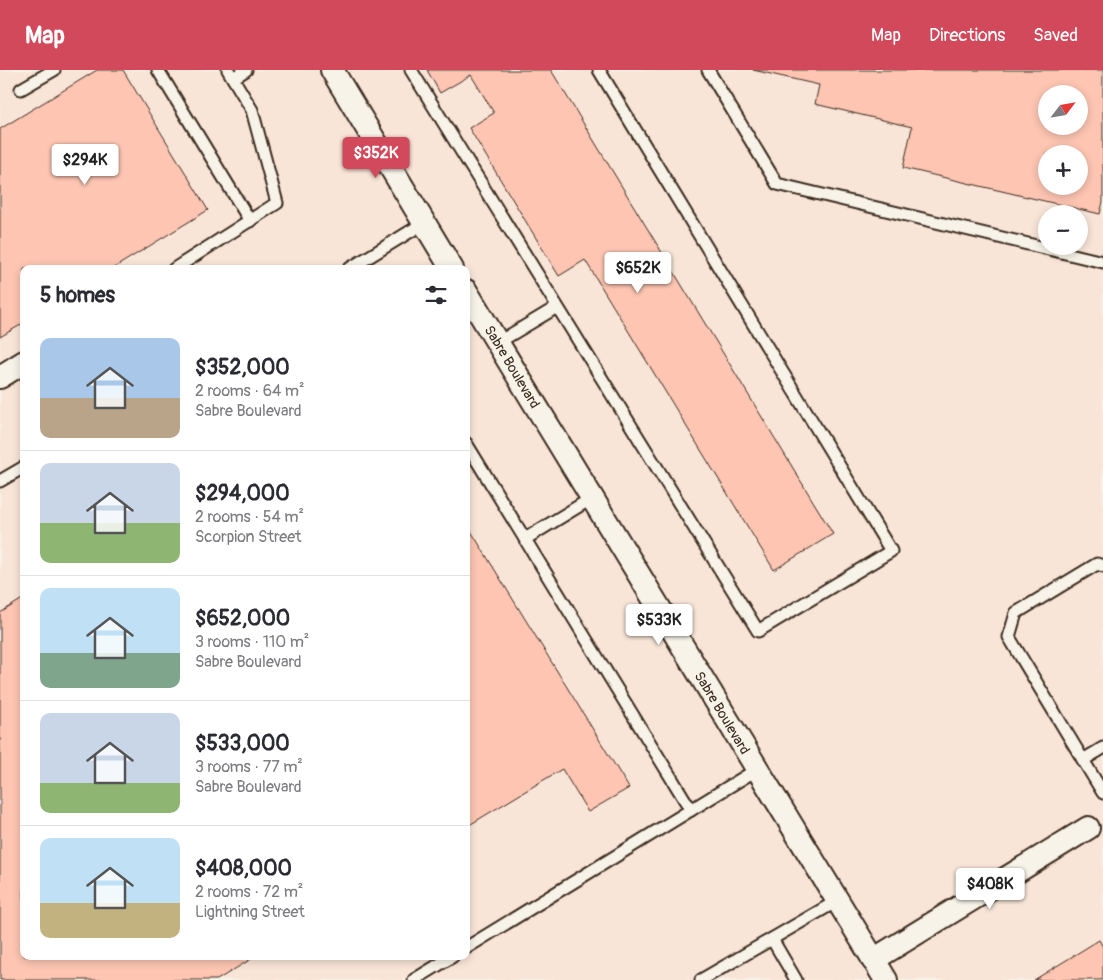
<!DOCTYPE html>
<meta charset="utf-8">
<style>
:root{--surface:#fff;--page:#f2f2f3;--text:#2b2b33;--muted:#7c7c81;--line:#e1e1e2;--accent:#d1495b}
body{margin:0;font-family:Pangolin,sans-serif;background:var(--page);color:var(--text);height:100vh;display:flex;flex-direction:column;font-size:19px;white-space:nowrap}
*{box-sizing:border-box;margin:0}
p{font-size:16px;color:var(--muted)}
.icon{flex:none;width:28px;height:28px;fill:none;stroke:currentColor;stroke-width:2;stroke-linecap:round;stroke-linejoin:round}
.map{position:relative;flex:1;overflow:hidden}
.sheet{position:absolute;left:20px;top:195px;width:450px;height:695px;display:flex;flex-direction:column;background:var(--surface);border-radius:10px;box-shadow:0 2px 8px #0003}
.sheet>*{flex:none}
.needle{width:32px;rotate:59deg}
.tools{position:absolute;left:1038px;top:15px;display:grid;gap:10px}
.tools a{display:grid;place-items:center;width:50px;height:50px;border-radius:50%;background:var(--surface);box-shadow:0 2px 8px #0003;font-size:25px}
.price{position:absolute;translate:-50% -42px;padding:0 11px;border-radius:5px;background:#fff;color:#222;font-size:16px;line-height:32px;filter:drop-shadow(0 1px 2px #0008)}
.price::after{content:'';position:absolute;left:50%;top:30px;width:15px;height:11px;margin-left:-8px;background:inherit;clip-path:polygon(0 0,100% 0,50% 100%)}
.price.active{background:var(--accent);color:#fff}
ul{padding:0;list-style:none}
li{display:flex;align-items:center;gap:15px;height:125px;padding:0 20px}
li+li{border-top:1px solid var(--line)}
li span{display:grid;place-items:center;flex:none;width:140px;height:100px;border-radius:10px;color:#555}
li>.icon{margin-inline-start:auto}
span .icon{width:60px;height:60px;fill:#fffc;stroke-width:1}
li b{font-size:21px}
h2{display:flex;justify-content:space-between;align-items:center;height:60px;padding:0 20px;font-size:21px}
header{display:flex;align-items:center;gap:30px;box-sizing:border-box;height:70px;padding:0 25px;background:var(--accent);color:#fff}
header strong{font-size:24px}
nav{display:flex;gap:28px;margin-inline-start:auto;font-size:18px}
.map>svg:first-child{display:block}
.built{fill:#f9e5d8;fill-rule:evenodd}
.building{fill:#fdc5b2;stroke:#3b2a1e;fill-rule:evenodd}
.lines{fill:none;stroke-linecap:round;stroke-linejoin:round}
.lane-casing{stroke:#3b2a1e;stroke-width:15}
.street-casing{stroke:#3b2a1e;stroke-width:26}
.lane{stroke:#f7f3e8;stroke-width:11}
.street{stroke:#f7f3e8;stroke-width:22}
.labels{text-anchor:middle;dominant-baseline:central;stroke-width:4.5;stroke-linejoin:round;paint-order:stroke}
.street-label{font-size:14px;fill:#3b2a1e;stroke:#f7f3e8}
</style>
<header>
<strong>Map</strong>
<nav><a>Map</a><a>Directions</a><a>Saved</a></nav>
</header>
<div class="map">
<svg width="1103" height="910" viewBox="0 0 1103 910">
<rect width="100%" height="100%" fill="#f7f3e8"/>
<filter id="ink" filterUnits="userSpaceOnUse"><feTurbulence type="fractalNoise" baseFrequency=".02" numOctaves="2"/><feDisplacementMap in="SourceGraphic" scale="10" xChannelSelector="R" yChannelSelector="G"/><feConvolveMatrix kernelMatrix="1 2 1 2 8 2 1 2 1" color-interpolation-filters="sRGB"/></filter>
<g filter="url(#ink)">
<!-- built -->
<path class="built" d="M0,0h1103v910h-1103zM1046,24h33v32h-33zM1046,84h33v32h-33zM1046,144h33v32h-33zM24,199h442v687h-442z"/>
<!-- building -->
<g class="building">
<polygon points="97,0 123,0 208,140 112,199 24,199 24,253 0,267 0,59"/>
<polygon points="427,0 551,0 833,464 774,500 585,190 559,206 469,58 494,43 471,5 440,23"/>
<path d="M753,0h350v132l-3,12 -197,-46 9,-41 -97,-23 4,-19zM1046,24h33v32h-33zM1046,84h33v32h-33z"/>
<polygon points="466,453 629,718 588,742 562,699 466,757"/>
<polygon points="24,528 24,886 256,886 217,910 0,910 0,543"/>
<polygon points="1099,870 1103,877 1103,910 1034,910"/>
</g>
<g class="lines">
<!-- lane casing -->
<g class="lane-casing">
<g id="lane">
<polyline points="158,0 250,151"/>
<polyline points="411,0 758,561 891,481 599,0"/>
<polyline points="708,0 777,114 1103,192"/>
<polyline points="233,8 246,0"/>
<polyline points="21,19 54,0"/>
<polyline points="174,199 277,133 252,40 228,0"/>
<polyline points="349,199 424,153"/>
<polyline points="497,273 557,237"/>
<polyline points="466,373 691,740"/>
<polyline points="0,411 24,397"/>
<polyline points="525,469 592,428"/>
<polyline points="1103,496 1097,494 1016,543 1009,567 1103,723"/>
<polyline points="1083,690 1103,678"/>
<polyline points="772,869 796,910"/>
<polyline points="466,878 756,700"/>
<polyline points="414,910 453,886"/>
<polyline points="701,910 837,831"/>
</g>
</g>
<!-- street casing -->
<g class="street-casing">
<g id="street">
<polyline points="332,0 452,199"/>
<polyline points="466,221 886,910"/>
<polyline points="0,307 24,292"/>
<polyline points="873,890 1088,758"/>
</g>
</g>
<!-- lane -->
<use href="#lane" class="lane"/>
<!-- street -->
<use href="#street" class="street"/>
</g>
</g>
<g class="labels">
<!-- street labels -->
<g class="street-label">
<text transform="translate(512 297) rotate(59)">Sabre Boulevard</text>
<text transform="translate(722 643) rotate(59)">Sabre Boulevard</text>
</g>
</g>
</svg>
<div class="tools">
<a><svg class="needle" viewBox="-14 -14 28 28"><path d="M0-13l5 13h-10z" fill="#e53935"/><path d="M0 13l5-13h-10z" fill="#7c7c81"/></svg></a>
<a>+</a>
<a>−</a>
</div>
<b class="price active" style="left:376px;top:109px">$352K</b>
<b class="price" style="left:85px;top:116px">$294K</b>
<b class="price" style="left:638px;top:224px">$652K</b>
<b class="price" style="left:659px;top:576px">$533K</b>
<b class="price" style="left:990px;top:840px">$408K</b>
<section class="sheet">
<h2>5 homes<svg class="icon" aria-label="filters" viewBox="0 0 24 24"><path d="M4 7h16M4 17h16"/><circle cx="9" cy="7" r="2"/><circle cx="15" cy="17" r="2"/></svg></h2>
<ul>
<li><span style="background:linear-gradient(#a9c7e8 60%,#b9a48a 0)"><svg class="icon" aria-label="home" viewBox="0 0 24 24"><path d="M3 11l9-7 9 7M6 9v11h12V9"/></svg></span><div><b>$352,000</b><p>2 rooms · 64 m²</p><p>Sabre Boulevard</p></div></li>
<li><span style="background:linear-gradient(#c9d6e8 60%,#8fb573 0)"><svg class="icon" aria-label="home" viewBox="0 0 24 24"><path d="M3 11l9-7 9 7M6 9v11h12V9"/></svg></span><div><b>$294,000</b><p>2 rooms · 54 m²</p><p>Scorpion Street</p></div></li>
<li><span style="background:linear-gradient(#bfe0f5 65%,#7fa58c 0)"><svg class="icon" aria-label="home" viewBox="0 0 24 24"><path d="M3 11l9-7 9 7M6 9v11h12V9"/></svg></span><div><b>$652,000</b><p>3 rooms · 110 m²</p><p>Sabre Boulevard</p></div></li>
<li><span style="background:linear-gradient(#c9d6e8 70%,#8fb573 0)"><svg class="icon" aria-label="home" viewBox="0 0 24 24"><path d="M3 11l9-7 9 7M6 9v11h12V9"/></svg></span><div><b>$533,000</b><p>3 rooms · 77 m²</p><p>Sabre Boulevard</p></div></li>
<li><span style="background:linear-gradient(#bfe0f5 65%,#c2b280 0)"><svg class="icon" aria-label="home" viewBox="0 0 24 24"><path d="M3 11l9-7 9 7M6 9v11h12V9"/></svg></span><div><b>$408,000</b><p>2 rooms · 72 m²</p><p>Lightning Street</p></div></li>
</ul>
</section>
</div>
